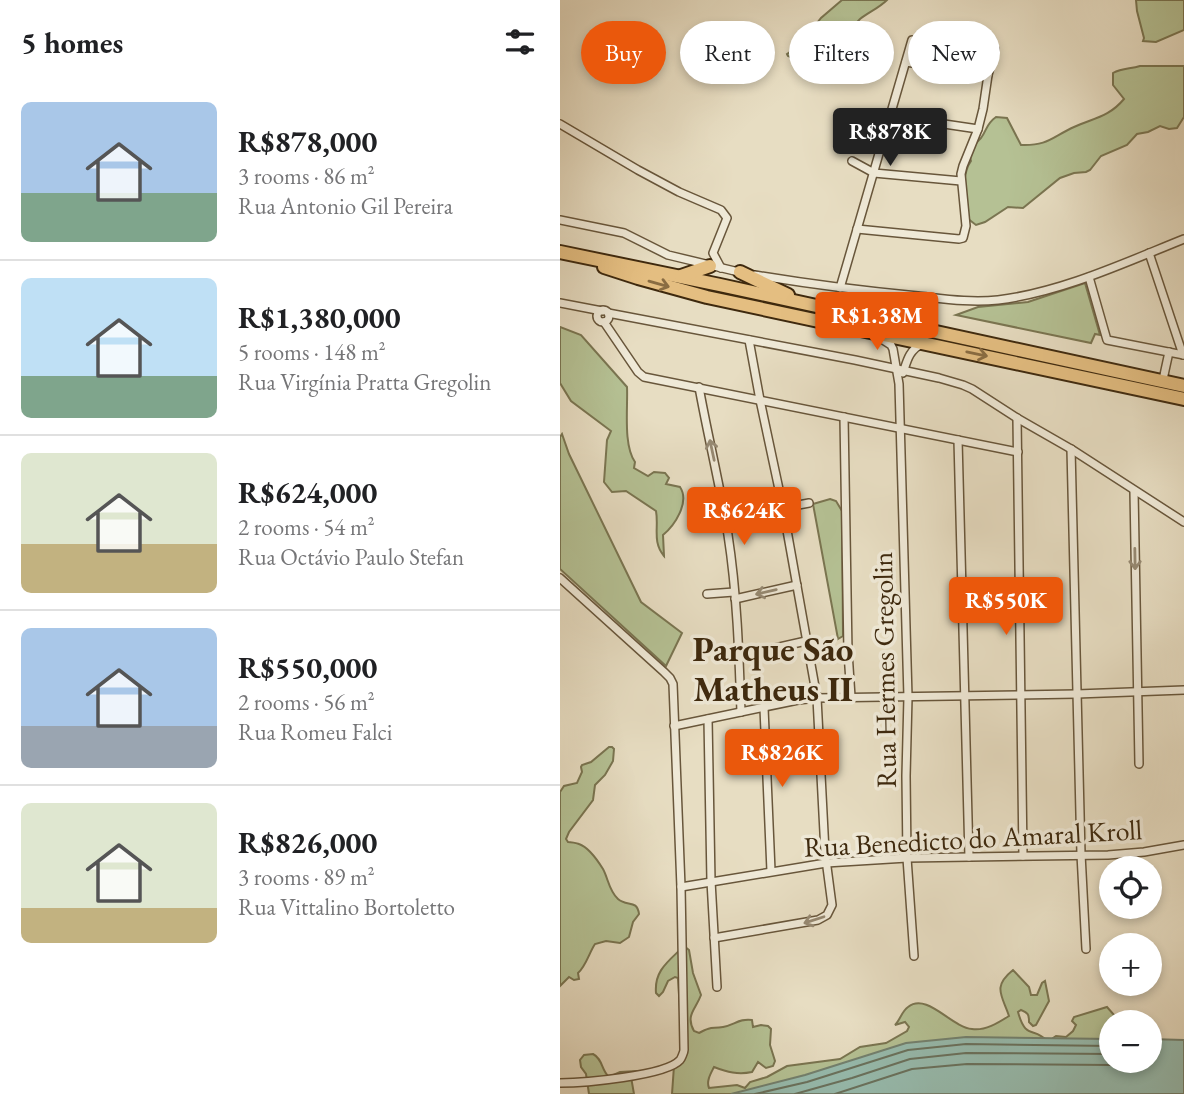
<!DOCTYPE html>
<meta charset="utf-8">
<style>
:root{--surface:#fff;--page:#f6f6f6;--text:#202124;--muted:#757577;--line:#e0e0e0;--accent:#ea580c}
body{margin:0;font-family:"EB Garamond",serif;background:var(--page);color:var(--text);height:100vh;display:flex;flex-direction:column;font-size:26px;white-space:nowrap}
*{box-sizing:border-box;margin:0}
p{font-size:23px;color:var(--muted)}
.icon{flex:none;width:38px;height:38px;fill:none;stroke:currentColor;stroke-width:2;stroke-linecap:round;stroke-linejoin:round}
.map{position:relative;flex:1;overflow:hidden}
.sheet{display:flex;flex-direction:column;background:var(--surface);width:560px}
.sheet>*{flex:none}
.banner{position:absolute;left:21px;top:21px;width:497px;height:63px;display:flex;gap:14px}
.tools{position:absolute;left:539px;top:856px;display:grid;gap:14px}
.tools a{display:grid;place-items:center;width:63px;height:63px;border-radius:50%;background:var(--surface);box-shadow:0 4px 10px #0003;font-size:35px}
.price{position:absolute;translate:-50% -60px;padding:0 16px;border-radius:7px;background:var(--accent);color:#fff;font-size:23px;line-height:46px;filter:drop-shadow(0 2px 4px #0008)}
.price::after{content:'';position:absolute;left:50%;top:42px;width:21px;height:16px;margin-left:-10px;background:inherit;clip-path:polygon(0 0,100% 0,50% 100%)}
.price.active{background:#222;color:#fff}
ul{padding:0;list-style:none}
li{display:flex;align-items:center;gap:21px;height:175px;padding:0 21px}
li+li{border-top:2px solid var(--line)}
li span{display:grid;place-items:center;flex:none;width:196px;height:140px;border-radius:10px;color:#555}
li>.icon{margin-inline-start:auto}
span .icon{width:84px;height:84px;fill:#fffc;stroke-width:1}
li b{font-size:30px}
h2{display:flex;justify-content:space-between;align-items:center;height:84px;padding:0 21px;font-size:30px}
.tag{padding:0 24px;border-radius:32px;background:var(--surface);box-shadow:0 4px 10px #0003;font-size:24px;line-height:63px}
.tag.active{background:var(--accent);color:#fff}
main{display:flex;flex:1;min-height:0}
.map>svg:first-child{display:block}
.green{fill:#b5c194;stroke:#7a7551;stroke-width:2}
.water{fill:#97bcaf;stroke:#73816f;stroke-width:2}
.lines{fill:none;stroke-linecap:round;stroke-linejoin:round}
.shore{stroke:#6a725e;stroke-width:2}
.minor-casing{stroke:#68563b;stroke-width:10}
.trunk-casing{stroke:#3e290e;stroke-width:16}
.minor{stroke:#efe9d7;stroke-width:7}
.trunk{stroke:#e4be81;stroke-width:12}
.oneway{stroke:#896c42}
.oneway2{stroke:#968972}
.labels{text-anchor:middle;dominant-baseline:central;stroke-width:7;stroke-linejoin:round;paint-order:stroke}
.street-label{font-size:28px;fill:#3e290e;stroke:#efe9d7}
.district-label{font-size:35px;font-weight:bold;fill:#3e290e;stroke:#efe9d7}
</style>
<main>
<section class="sheet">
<h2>5 homes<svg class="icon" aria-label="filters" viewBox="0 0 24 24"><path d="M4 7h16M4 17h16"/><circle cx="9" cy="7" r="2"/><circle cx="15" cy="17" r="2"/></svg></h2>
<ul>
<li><span style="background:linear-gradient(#a9c7e8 65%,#7fa58c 0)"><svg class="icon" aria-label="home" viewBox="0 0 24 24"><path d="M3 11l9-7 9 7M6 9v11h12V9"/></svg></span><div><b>R$878,000</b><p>3 rooms · 86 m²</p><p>Rua Antonio Gil Pereira</p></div></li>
<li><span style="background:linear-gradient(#bfe0f5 70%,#7fa58c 0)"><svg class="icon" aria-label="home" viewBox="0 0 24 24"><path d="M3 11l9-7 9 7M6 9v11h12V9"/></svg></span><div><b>R$1,380,000</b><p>5 rooms · 148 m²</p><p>Rua Virgínia Pratta Gregolin</p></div></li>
<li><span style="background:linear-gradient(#dfe7d0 65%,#c2b280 0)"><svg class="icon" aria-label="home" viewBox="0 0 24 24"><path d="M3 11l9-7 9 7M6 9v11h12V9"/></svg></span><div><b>R$624,000</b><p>2 rooms · 54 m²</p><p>Rua Octávio Paulo Stefan</p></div></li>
<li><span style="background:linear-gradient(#a9c7e8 70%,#9aa5b1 0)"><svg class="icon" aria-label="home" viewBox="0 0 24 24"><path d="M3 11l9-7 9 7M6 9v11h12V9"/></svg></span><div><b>R$550,000</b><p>2 rooms · 56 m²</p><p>Rua Romeu Falci</p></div></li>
<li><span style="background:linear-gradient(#dfe7d0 75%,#c2b280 0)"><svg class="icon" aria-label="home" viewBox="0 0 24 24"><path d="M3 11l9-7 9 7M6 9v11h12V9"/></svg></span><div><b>R$826,000</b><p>3 rooms · 89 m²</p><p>Rua Vittalino Bortoletto</p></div></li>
</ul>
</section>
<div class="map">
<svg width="624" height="1094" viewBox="0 0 624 1094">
<rect width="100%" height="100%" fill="#e7ddc2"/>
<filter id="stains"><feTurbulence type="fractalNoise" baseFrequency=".00286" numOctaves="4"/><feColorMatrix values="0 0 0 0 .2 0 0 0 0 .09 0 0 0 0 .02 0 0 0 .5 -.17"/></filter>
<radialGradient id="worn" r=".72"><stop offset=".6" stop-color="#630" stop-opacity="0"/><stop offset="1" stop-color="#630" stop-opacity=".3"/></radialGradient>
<!-- green -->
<g class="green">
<path d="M282,0h45c-8,8 -18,12 -27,19 -5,5 -9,12 -15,16 -4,4 -4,2 -9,6 -15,9 -29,26 -48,15l-1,-2 13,-9 21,-27z"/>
<polygon points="576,0 624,0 624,30 596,42 583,41 584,38 577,11"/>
<path d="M580,66h44v51l-7,11 -8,1 -9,-3 -12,6 -11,2 -10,11 -26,11 -11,14 -4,2 -12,1 -14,5 -37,30 -15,-1 -23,15 -9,3 -9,-7c-1,-18 -7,-42 4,-57l-2,-7c5,-9 5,-9 12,-16 6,-8 5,-14 15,-21l11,1 14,27c27,1 31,-8 53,-18 20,-9 35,-10 50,-28l-11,-14v-12c9,-5 17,-4 27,-7z"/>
<polygon points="525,283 540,335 535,334 531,343 396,315 418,307 468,302"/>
<path d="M0,327l21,8 46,52c1,21 -4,58 8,75l-1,6 14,8 6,-4 11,1 4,5 -3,6 14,3c10,15 -5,38 -17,48l1,21c-12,-14 -5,-29 -8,-45l-30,-20 -14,1 -8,-10 3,-42 4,-9 -40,-30 -11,-18z"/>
<polygon points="2,434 9,454 81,602 122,633 106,666 0,569 0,437"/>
<polygon points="270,499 276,501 282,511 283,636 278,639 253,504"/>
<path d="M49,747h3l2,2 -1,12 -8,14 -10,10 -2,15 -24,32 -3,7 2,3c2,0 9,1 11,2 9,3 19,17 24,25 5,9 6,22 15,30 9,8 19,0 21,15l-6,8 -4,15 -9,6 -14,-2 -11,3c-6,9 -9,22 -17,29l1,6 -5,1 -5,-3 -9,9v-194l4,-6 13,-3 5,-11 -1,-5 1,-2 9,-3z"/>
<path d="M124,946l5,4 4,23 8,22c-5,14 -16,20 -7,36l5,2c13,-7 12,-4 24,-6 11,-2 17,-9 29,-7l1,7 8,-2 7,1 3,3 -1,16 5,16 -2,5 -7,2 -8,-6 -6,10c-14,3 -25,0 -38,-5 -3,6 -8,14 -5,21l28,-3 8,3 5,-6 17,-5 20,-11 53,-7 20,-12 26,-4 21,-12 2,-4 -4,-5 -10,3c5,-5 7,-14 13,-18 19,-15 43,20 64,22 13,2 26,-6 37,-13 -7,-21 -17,-29 4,-46l16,17 2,8h6l5,-12 3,-2 4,20 -13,24 -3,1 -4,-4c0,-8 -1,-9 -8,-12l-3,2c8,29 16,14 29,29l-267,53h-108l2,-28 4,-5 4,-17 -4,-66 -3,-1 -7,4 -5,11 -4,4 -3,-3c-2,-23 13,-32 28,-47z"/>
<polygon points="547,1007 555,1016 551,1022 551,1052 492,1044 493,1038 496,1036 506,1037 513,1031 516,1025 512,1021 514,1017"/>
<path d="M33,1054c10,5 8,16 16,23l11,-5 17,-1 1,1 -7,5 3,17h-45l-3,-20 -5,-7 -1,-7 4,-5z"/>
</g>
<!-- water -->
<polygon class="water" points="406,1037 551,1039 551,1060 590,1060 590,1039 624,1040 624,1094 171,1094 245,1075 346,1043"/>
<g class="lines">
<!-- shore -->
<g class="shore">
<polyline points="195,1094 247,1082 348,1050 406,1044 551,1046"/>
<polyline points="235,1094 292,1078 350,1059 406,1053 551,1054"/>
<polyline points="275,1094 352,1069 407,1064 551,1065 565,1060"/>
</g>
<!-- minor casing -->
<g class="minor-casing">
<g id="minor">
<polyline points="346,62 428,75"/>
<polyline points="330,116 418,129"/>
<polyline points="0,124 78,170 119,192 161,210 167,218 153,253 161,268"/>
<polyline points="292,161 314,173 401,181"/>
<polyline points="0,220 64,233 108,255 183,273"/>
<polyline points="297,229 399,239 403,238 406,226 401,174 403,166 418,129 423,109 428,75 435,49"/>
<polyline points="589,253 623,355"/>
<path d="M195,275c54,9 109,16 163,21 27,3 53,7 80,4 64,-8 126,-37 186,-61"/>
<polyline points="529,277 547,340 624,355"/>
<polyline points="280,288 352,40"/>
<polyline points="0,303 42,311"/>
<circle cx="43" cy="316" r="6"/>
<polyline points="48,313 295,360 379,378 403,385 412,389 457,418 511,449 624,522"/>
<polyline points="44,322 78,372 84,377 458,452"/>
<polyline points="320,338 331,345 333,349 339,384 348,697 346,776 347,858 354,956"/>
<path d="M343,373c4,-12 6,-23 19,-29"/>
<polyline points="604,375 609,352"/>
<path d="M139,387c9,50 21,98 29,148 9,58 11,118 13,177"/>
<polyline points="284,417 288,652 291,697"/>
<polyline points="457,418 463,856"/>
<polyline points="398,440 409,857"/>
<polyline points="511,449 521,854 526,949"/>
<polyline points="574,491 579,764"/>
<polyline points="223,508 249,503"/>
<path d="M0,578l104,94 6,6 3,6 8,203 3,163c0,2 -3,9 -4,10 -14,16 -98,23 -120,23"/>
<polyline points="147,594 174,592"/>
<polyline points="175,599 237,585"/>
<polyline points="179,656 246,641"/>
<polyline points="204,708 211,871"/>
<polyline points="148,719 151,881 157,987"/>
<polyline points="114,726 238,700 257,698 517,694 624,690"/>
<polyline points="121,887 266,863 347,858 548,855 584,852 624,845"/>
<polyline points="154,938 258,920 267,915 272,905 265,852 257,698 223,508 200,400 189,340"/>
</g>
</g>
<!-- trunk casing -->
<g class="trunk-casing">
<g id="trunk">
<polyline points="0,252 160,285 624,386"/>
<polyline points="44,267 78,278 147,297 624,399"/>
<polyline points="180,272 228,295"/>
<polyline points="121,276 150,266"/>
</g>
</g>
<!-- minor -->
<use href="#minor" class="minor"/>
<!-- trunk -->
<use href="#trunk" class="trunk"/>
</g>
<!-- one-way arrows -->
<defs><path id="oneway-shaft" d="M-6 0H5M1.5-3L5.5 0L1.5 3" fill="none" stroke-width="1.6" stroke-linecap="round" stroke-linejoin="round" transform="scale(1.75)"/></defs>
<g class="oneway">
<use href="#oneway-shaft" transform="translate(99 284) rotate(16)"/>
<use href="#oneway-shaft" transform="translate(417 354) rotate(12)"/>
</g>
<g class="oneway2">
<use href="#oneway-shaft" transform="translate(152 450) rotate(-102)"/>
<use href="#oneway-shaft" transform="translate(575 559) rotate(89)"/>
<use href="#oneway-shaft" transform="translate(206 592) rotate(167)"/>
<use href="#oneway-shaft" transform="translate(254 920) rotate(162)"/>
</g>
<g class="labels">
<!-- street labels -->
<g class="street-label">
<text transform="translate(324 670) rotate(-91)">Rua Hermes Gregolin</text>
<text transform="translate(413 838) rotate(-3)">Rua Benedicto do Amaral Kroll</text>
</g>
<!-- district labels -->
<g class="district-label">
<text x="213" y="648">Parque São<tspan x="213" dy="40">Matheus II</tspan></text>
</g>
</g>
<rect width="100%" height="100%" filter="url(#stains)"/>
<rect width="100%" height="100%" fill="url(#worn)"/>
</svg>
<div class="tools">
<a><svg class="icon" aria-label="locate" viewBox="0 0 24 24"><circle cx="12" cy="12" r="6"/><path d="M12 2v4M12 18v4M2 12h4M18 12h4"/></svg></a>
<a>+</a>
<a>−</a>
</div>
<b class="price active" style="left:330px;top:168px">R$878K</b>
<b class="price" style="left:317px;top:352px">R$1.38M</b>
<b class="price" style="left:184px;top:547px">R$624K</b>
<b class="price" style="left:446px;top:637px">R$550K</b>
<b class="price" style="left:222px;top:789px">R$826K</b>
<div class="banner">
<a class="tag active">Buy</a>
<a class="tag">Rent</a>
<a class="tag">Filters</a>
<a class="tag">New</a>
</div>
</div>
</main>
